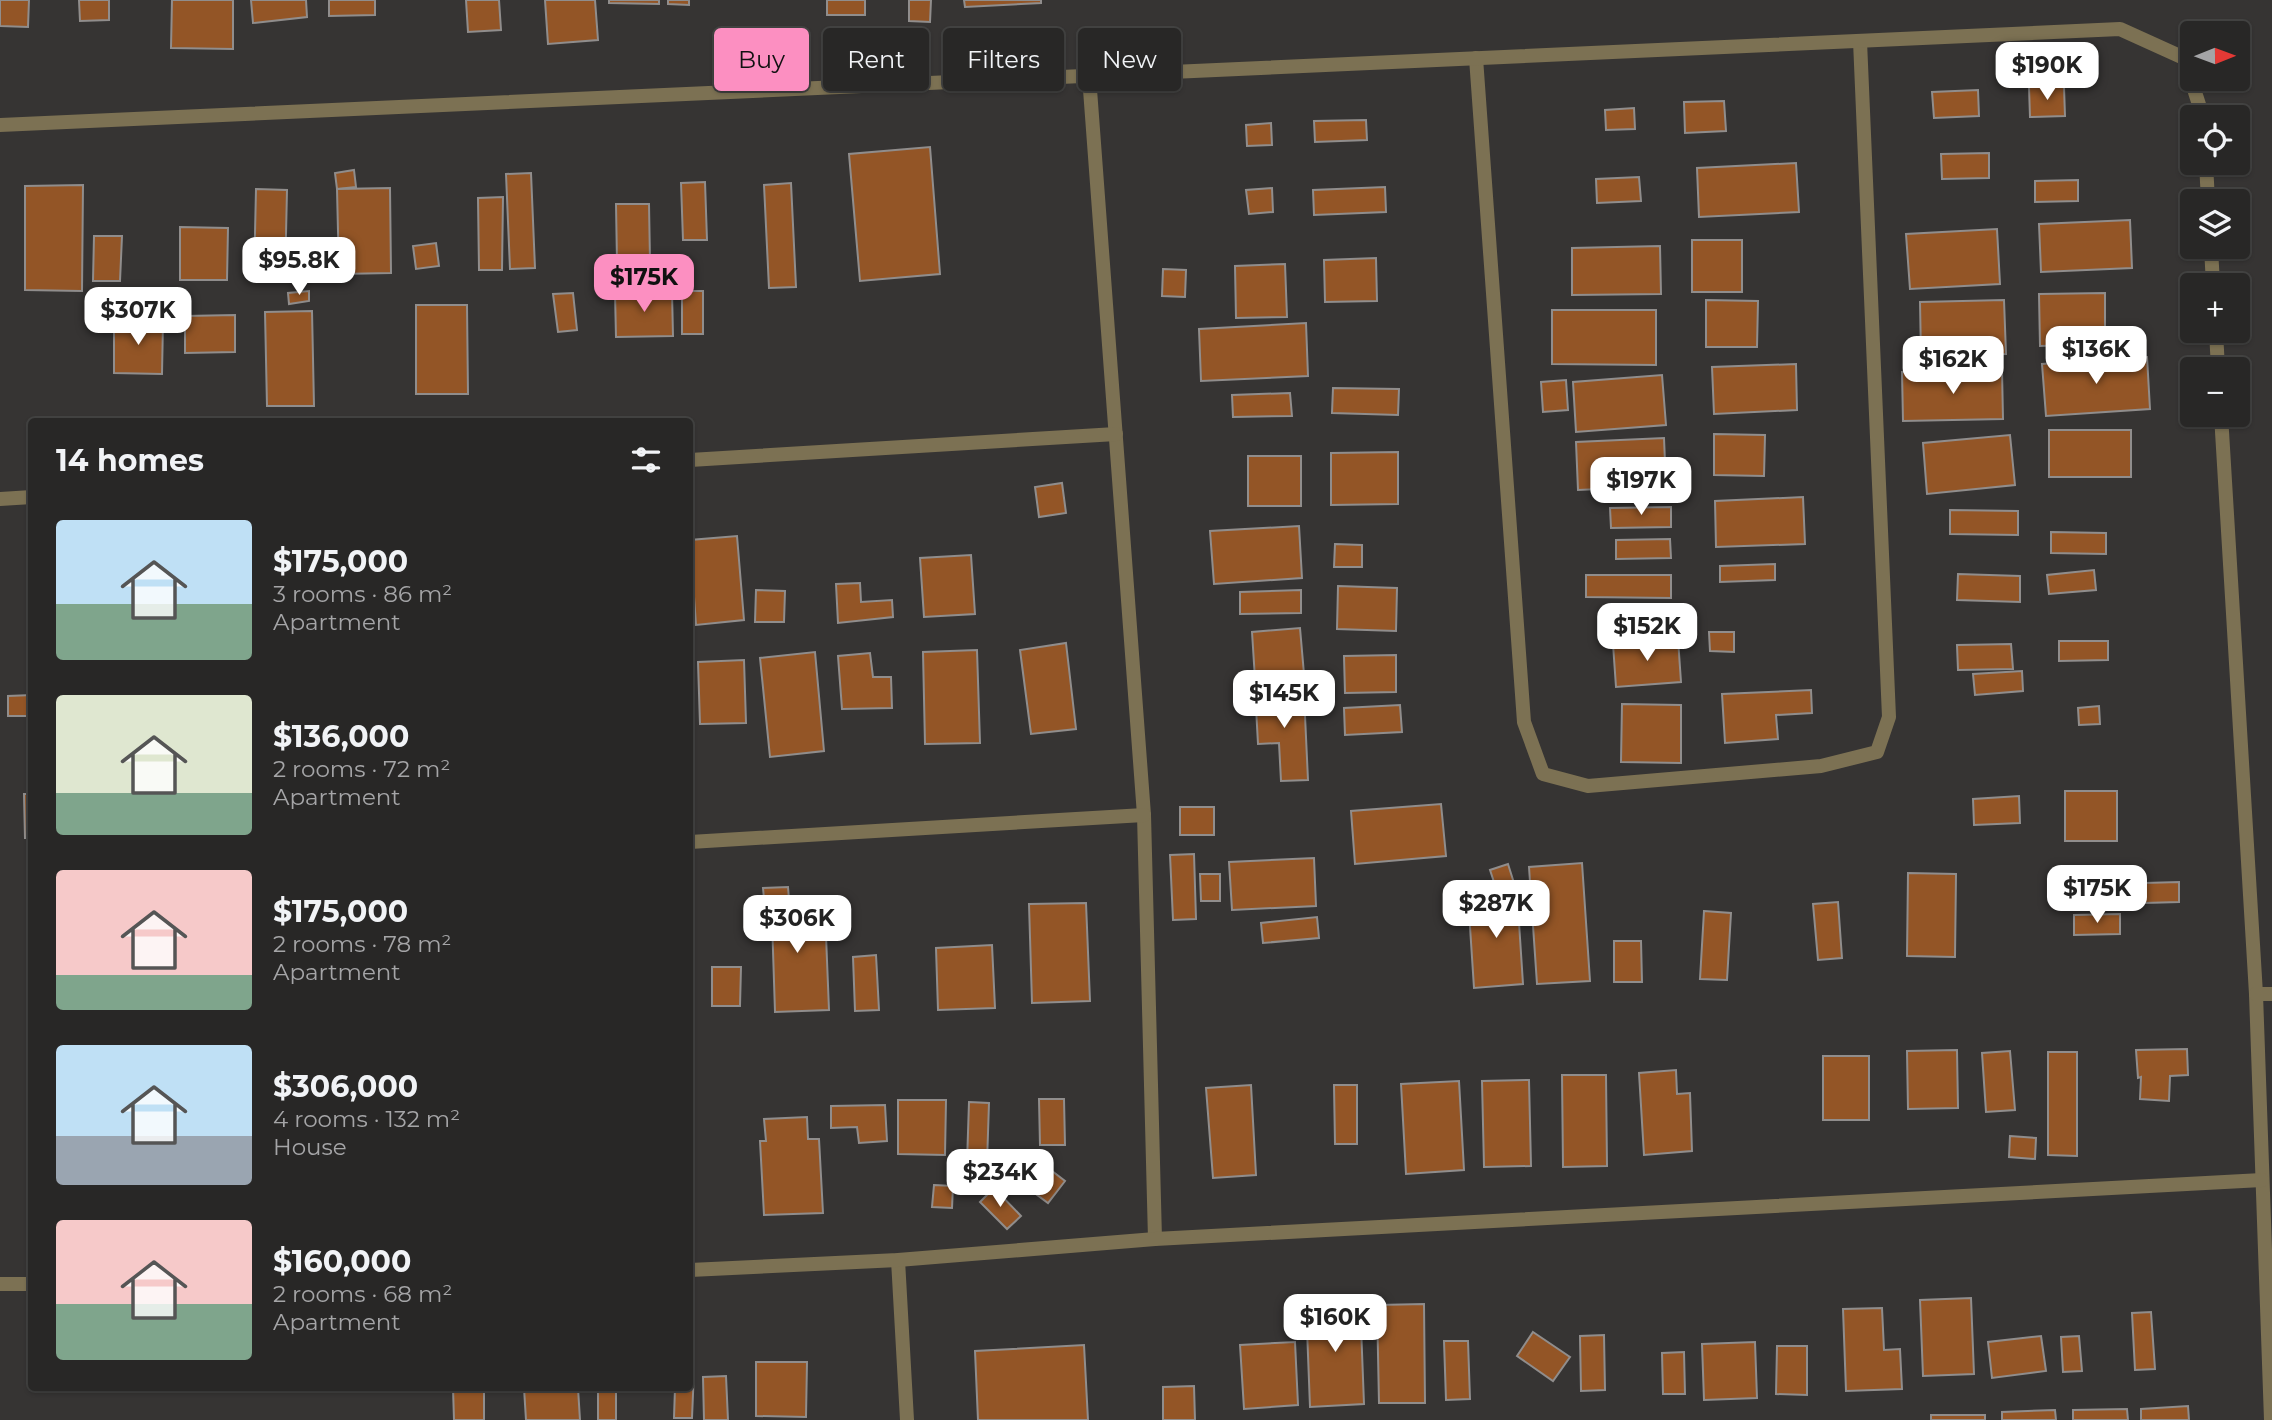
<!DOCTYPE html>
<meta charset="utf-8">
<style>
:root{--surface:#282726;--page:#343332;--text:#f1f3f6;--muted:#a5a5a7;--line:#444443;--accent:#fc8fc1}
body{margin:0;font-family:Montserrat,sans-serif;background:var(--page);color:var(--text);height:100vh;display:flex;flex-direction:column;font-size:26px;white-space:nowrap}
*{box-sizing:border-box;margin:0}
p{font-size:23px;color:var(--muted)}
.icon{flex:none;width:38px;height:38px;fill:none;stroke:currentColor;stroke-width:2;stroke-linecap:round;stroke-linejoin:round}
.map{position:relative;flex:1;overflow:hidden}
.drawer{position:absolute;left:28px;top:418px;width:665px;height:973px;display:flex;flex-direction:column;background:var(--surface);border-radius:7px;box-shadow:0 2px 5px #0004,0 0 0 2px var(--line)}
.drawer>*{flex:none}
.top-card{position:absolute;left:714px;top:28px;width:665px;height:63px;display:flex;gap:14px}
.needle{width:46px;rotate:89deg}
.fabs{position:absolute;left:2180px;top:21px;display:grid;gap:14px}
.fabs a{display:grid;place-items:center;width:70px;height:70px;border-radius:7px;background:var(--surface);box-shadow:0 2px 5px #0004,0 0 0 2px var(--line);font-size:35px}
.price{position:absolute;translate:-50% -60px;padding:0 16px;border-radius:14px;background:#fff;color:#222;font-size:23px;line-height:46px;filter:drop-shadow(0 2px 4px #0008)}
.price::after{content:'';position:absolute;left:50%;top:42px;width:21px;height:16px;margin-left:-10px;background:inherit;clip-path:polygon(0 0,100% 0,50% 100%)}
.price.current{background:var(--accent);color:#111}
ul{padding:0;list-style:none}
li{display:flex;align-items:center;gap:21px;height:175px;padding:0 28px}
li span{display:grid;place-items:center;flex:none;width:196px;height:140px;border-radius:7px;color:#555}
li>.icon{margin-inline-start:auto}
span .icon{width:84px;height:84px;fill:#fffc;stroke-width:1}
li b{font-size:30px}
h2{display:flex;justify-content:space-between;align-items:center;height:84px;padding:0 28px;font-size:30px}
.pill{padding:0 24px;border-radius:7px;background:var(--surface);box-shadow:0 2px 5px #0004,0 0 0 2px var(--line);font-size:24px;line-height:63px}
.pill.current{background:var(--accent);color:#111}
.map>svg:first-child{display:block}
.building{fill:#935526;stroke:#908d8c;stroke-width:2}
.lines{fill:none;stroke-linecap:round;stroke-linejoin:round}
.street{stroke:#7c7153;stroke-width:14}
</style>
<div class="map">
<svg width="2272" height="1420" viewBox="0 0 2272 1420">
<rect width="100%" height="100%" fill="#363433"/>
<!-- building -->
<g class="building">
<polygon points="0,0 29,0 28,27 0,26"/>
<polygon points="79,0 109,0 109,20 80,21"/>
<polygon points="172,0 233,0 233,49 171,48"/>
<polygon points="251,0 306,0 307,17 253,23"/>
<polygon points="329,0 375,0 375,15 329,16"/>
<polygon points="466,0 499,0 501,30 468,32"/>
<polygon points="545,0 595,0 598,40 548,44"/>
<polygon points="609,0 659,0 659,4 609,3"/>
<polygon points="668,0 689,0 689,5 668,4"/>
<rect x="827" y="0" width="38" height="15"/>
<polygon points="909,0 931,0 930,22 909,21"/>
<polygon points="964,0 1041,0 1041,3 965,7"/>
<polygon points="2029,87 2064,87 2065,116 2030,117"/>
<polygon points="1978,90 1979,116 1934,118 1932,92"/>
<polygon points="1724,101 1726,131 1685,133 1684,102"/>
<polygon points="1634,108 1635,129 1606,130 1605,110"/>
<polygon points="1366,120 1367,140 1315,142 1314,121"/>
<polygon points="1271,123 1272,145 1247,146 1246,125"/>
<polygon points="930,147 940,274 860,281 849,154"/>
<polygon points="1989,153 1989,178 1942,179 1941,154"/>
<polygon points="1796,163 1799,212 1699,217 1697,168"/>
<polygon points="354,170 356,187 337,189 335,173"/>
<polygon points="531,173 535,268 510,269 506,174"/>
<polygon points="1639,177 1641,201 1597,203 1596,179"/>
<polygon points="2078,180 2078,201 2035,202 2035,181"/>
<polygon points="705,182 707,240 683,240 681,183"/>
<polygon points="791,183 796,287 769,288 764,185"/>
<polygon points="83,185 82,291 25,290 25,186"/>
<polygon points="1385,187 1386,212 1314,215 1313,190"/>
<polygon points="390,188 391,273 339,274 337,189"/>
<polygon points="1272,188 1273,212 1249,214 1246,190"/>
<polygon points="256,189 287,190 285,279 254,278"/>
<polygon points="503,197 502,270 479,270 478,198"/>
<polygon points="616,204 649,204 650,261 617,262"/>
<polygon points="2130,220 2132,268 2041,272 2039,224"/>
<polygon points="180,227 228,228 227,280 180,280"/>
<polygon points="1997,229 2000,284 1910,289 1906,234"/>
<polygon points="94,236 122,236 120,281 93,281"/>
<rect x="1692" y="240" width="50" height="52"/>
<polygon points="436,243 439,266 416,269 413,246"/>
<polygon points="1660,246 1661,294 1572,295 1572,248"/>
<polygon points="1376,258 1377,301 1325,302 1324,260"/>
<polygon points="1285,264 1287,317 1236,318 1235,266"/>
<polygon points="1163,269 1186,270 1185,297 1162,296"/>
<polygon points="309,291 309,301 289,304 288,293"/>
<rect x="682" y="291" width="21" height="43"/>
<polygon points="672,292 673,336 616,337 615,293"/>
<polygon points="573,293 577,330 558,332 553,294"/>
<polygon points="2105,293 2105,344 2040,346 2039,294"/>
<polygon points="1706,300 1758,301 1757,347 1706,347"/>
<polygon points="2004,300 2006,354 1921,356 1920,302"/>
<polygon points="416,305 467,305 468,394 416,394"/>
<polygon points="1552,310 1656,310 1656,365 1552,364"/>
<polygon points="312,311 314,406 267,406 265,312"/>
<polygon points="235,315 235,352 185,353 185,316"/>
<polygon points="114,321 163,322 162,374 114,373"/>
<polygon points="1306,323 1308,376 1201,381 1199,329"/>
<polygon points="2147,357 2150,409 2046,416 2042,364"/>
<polygon points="1796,364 1797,410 1714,414 1712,367"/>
<polygon points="2002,370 2003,419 1903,421 1902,372"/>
<polygon points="1662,375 1666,425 1576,432 1573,382"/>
<polygon points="1566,380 1568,410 1543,412 1541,382"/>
<polygon points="1333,388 1399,389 1398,415 1332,413"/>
<polygon points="1290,393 1292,416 1233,417 1232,395"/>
<rect x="2049" y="430" width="82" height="47"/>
<polygon points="1714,434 1765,435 1764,476 1714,475"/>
<polygon points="2010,435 2015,485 1927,494 1923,443"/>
<polygon points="1664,438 1666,486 1578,490 1576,442"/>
<polygon points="1398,452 1398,504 1331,505 1331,453"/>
<rect x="1248" y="456" width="53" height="50"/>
<polygon points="1062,483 1066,513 1039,517 1035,487"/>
<polygon points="1803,497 1805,544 1716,547 1715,501"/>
<polygon points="1671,507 1671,527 1611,528 1610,508"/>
<polygon points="1950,510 2018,511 2018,535 1950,534"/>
<polygon points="1299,526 1302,578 1214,584 1210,531"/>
<polygon points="2051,532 2106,533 2106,554 2051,553"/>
<polygon points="737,536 744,620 696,625 690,540"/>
<polygon points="1670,539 1671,558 1616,559 1616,540"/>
<polygon points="1335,544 1362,545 1362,567 1334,567"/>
<polygon points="971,555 975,614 924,617 920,558"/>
<polygon points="1775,564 1775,580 1720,582 1720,566"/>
<polygon points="2094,570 2096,590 2049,594 2047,575"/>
<polygon points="1958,574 2020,576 2020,602 1957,600"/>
<polygon points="1586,575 1671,575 1671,598 1586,597"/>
<polygon points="860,583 861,602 892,600 893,617 838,623 836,584"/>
<polygon points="1338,586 1397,588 1396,631 1337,629"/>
<polygon points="756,590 785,591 784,622 755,622"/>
<polygon points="1301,590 1301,613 1240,614 1240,592"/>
<polygon points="1300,628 1304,674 1255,679 1252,632"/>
<polygon points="1709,632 1734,632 1734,652 1710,651"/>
<polygon points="1678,639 1681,682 1616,687 1613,644"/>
<polygon points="2059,641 2108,641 2108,660 2059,661"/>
<polygon points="1066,643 1076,729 1031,734 1020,650"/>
<polygon points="2011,644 2013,669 1958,670 1957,645"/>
<polygon points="977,650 980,743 925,744 923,652"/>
<polygon points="815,652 824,751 770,757 760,658"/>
<polygon points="870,653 873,677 891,677 892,708 842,709 838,656"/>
<polygon points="1396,655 1396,692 1345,693 1344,656"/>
<polygon points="744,660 746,723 700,724 698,662"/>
<polygon points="2022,671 2023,691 1975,695 1973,674"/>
<polygon points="1278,688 1278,695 1304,694 1308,780 1281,781 1279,743 1258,744 1255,689"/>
<polygon points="1811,690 1812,713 1776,715 1778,739 1725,743 1722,694"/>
<polygon points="32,695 32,716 8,716 8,696"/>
<polygon points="1622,704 1681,705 1681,763 1621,762"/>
<polygon points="1400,705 1402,732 1345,735 1344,708"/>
<polygon points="2099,706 2100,724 2079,725 2078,708"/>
<rect x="2065" y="791" width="52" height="50"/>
<polygon points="24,794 32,794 32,838 25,838"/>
<polygon points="2019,796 2020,823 1974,825 1973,799"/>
<polygon points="1441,804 1446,856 1355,864 1351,811"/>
<rect x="1180" y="807" width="34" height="28"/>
<polygon points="1194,854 1196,919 1173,920 1170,855"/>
<polygon points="1314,858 1316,906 1232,910 1229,862"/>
<polygon points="1582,863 1590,981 1537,984 1529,867"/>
<polygon points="1508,864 1514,883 1496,888 1490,870"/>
<polygon points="1908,873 1956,874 1955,957 1907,956"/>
<polygon points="1200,874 1220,874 1220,901 1201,901"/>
<polygon points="2179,882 2179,902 2073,905 2073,885"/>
<polygon points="788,887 790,912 825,911 829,1010 775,1012 772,920 766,920 763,888"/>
<polygon points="1517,892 1523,984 1474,988 1468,896"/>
<polygon points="1838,902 1842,958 1818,960 1813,904"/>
<polygon points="1086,903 1090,1001 1032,1003 1029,904"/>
<polygon points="1704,911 1731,913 1727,980 1700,979"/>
<polygon points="2120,914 2120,934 2074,935 2074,915"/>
<polygon points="1317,917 1319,938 1263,943 1261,923"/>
<polygon points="1614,941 1641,941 1642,982 1614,982"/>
<polygon points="992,945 995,1008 938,1010 936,948"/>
<polygon points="876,955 879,1010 855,1011 853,957"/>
<polygon points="712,967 741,967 740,1006 712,1006"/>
<polygon points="2187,1049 2188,1075 2170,1076 2169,1101 2140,1099 2141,1077 2138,1078 2136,1050"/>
<polygon points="1957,1050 1958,1108 1908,1109 1907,1051"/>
<polygon points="2010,1051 2015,1110 1986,1112 1982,1053"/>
<polygon points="2048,1052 2077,1052 2077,1156 2048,1155"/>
<rect x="1823" y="1056" width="46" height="64"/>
<polygon points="1676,1070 1677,1094 1690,1093 1692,1151 1644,1155 1639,1073"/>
<polygon points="1562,1075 1606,1075 1607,1166 1563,1167"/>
<polygon points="1529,1080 1531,1166 1484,1167 1482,1081"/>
<polygon points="1459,1081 1464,1170 1406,1174 1401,1084"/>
<polygon points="1251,1085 1256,1175 1213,1178 1206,1088"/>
<polygon points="1334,1085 1357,1085 1357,1144 1335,1144"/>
<polygon points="1039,1099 1064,1099 1065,1145 1040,1145"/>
<polygon points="898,1100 946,1100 945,1155 898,1154"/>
<polygon points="969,1102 989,1103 987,1163 967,1163"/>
<polygon points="885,1105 887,1141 859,1143 857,1127 831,1128 831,1106"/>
<polygon points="807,1117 808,1139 819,1139 823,1213 764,1215 760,1141 766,1141 764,1119"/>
<polygon points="2010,1136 2036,1138 2035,1159 2009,1157"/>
<polygon points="1026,1151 1065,1181 1048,1203 1009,1174"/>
<polygon points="934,1185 953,1186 952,1208 932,1207"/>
<polygon points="994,1188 1021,1216 1007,1229 980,1202"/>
<polygon points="1971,1298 1974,1374 1923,1376 1920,1300"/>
<polygon points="1360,1300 1364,1404 1310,1407 1306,1303"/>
<polygon points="1424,1304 1425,1403 1379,1403 1377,1305"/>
<polygon points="1882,1308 1884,1350 1900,1349 1902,1389 1846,1391 1843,1309"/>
<polygon points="2151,1312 2155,1369 2135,1370 2132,1313"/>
<polygon points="1533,1332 1570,1357 1553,1381 1517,1356"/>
<polygon points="1604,1335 1605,1390 1581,1391 1580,1336"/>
<polygon points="2041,1336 2046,1371 1992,1378 1988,1342"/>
<polygon points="2079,1336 2082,1371 2063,1372 2061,1337"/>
<polygon points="1444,1341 1468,1341 1470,1399 1446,1400"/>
<polygon points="1295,1342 1298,1405 1244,1409 1240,1345"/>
<polygon points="1755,1342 1757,1398 1704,1400 1702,1344"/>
<polygon points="1084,1345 1088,1420 978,1420 975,1351"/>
<polygon points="1777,1346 1807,1346 1807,1395 1776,1394"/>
<polygon points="1684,1352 1685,1394 1663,1394 1662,1353"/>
<polygon points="756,1362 807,1362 806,1417 756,1416"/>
<polygon points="690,1370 694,1370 692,1418 674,1418 675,1388 690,1388"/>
<polygon points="726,1376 728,1420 704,1420 703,1377"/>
<polygon points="1194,1386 1195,1420 1163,1420 1163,1387"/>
<polygon points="453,1388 484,1388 484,1420 454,1420"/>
<polygon points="524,1388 578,1388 580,1420 526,1420"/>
<rect x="598" y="1388" width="18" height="32"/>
<polygon points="2188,1406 2189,1420 2141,1420 2141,1409"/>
<polygon points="2127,1409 2128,1420 2073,1420 2073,1410"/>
<polygon points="2055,1410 2056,1420 2002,1420 2002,1412"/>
<rect x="1931" y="1415" width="54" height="5"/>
</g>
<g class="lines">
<!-- street -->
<g class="street">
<polyline points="1476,58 1524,722 1543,774 1588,786 1821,766 1877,752 1889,717 1860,41"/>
<polyline points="1089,76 1144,815 1155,1239"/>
<polyline points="0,125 2120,29 2184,58 2203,117"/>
<polyline points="2206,163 2208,201"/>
<polyline points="2211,247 2213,285"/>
<polyline points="2216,331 2218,369"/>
<polyline points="2221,415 2256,994 2271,1420"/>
<polyline points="690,460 1116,434"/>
<polyline points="0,499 32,497"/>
<polyline points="690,842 1144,815"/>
<polyline points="2256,994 2272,994"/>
<polyline points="898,1260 907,1420"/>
<polyline points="690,1270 898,1260 1155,1239 2262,1180"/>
<polyline points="0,1284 32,1284"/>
</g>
</g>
</svg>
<div class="fabs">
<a><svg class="needle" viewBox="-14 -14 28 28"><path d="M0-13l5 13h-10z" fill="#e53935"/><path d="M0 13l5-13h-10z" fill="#a5a5a7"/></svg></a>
<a><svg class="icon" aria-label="locate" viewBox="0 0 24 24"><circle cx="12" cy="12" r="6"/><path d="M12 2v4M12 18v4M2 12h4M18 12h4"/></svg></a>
<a><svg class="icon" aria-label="layers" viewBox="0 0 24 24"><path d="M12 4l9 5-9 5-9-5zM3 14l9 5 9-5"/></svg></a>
<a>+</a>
<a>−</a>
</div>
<b class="price" style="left:2047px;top:102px">$190K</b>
<b class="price" style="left:299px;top:297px">$95.8K</b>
<b class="price current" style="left:644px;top:314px">$175K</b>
<b class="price" style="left:138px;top:347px">$307K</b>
<b class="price" style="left:2096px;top:386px">$136K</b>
<b class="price" style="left:1953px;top:396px">$162K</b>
<b class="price" style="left:1641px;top:517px">$197K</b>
<b class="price" style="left:1647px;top:663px">$152K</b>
<b class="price" style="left:1284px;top:730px">$145K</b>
<b class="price" style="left:2097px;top:925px">$175K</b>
<b class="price" style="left:1496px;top:940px">$287K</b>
<b class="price" style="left:797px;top:955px">$306K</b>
<b class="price" style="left:1000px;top:1209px">$234K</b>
<b class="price" style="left:1335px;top:1354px">$160K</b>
<div class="top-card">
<a class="pill current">Buy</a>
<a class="pill">Rent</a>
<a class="pill">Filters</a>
<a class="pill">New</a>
</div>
<section class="drawer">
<h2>14 homes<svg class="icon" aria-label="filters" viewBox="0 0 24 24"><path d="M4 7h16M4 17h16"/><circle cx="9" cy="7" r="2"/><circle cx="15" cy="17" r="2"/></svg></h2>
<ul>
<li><span style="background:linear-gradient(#bfe0f5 60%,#7fa58c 0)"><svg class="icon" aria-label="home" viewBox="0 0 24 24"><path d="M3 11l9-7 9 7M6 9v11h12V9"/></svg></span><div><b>$175,000</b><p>3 rooms · 86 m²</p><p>Apartment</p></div></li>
<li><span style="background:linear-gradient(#dfe7d0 70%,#7fa58c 0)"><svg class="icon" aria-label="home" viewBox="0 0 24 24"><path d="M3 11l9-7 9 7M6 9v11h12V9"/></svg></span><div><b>$136,000</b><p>2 rooms · 72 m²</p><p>Apartment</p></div></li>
<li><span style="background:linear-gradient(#f6c9c9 75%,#7fa58c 0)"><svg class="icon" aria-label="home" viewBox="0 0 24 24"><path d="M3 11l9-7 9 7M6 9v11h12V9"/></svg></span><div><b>$175,000</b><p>2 rooms · 78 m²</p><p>Apartment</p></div></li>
<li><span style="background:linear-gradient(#bfe0f5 65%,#9aa5b1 0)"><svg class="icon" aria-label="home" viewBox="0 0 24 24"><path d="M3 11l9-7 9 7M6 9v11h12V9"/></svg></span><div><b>$306,000</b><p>4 rooms · 132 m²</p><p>House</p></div></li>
<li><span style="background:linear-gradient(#f6c9c9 60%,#7fa58c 0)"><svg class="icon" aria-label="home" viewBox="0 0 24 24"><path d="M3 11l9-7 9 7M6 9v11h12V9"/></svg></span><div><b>$160,000</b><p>2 rooms · 68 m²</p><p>Apartment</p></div></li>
</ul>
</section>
</div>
